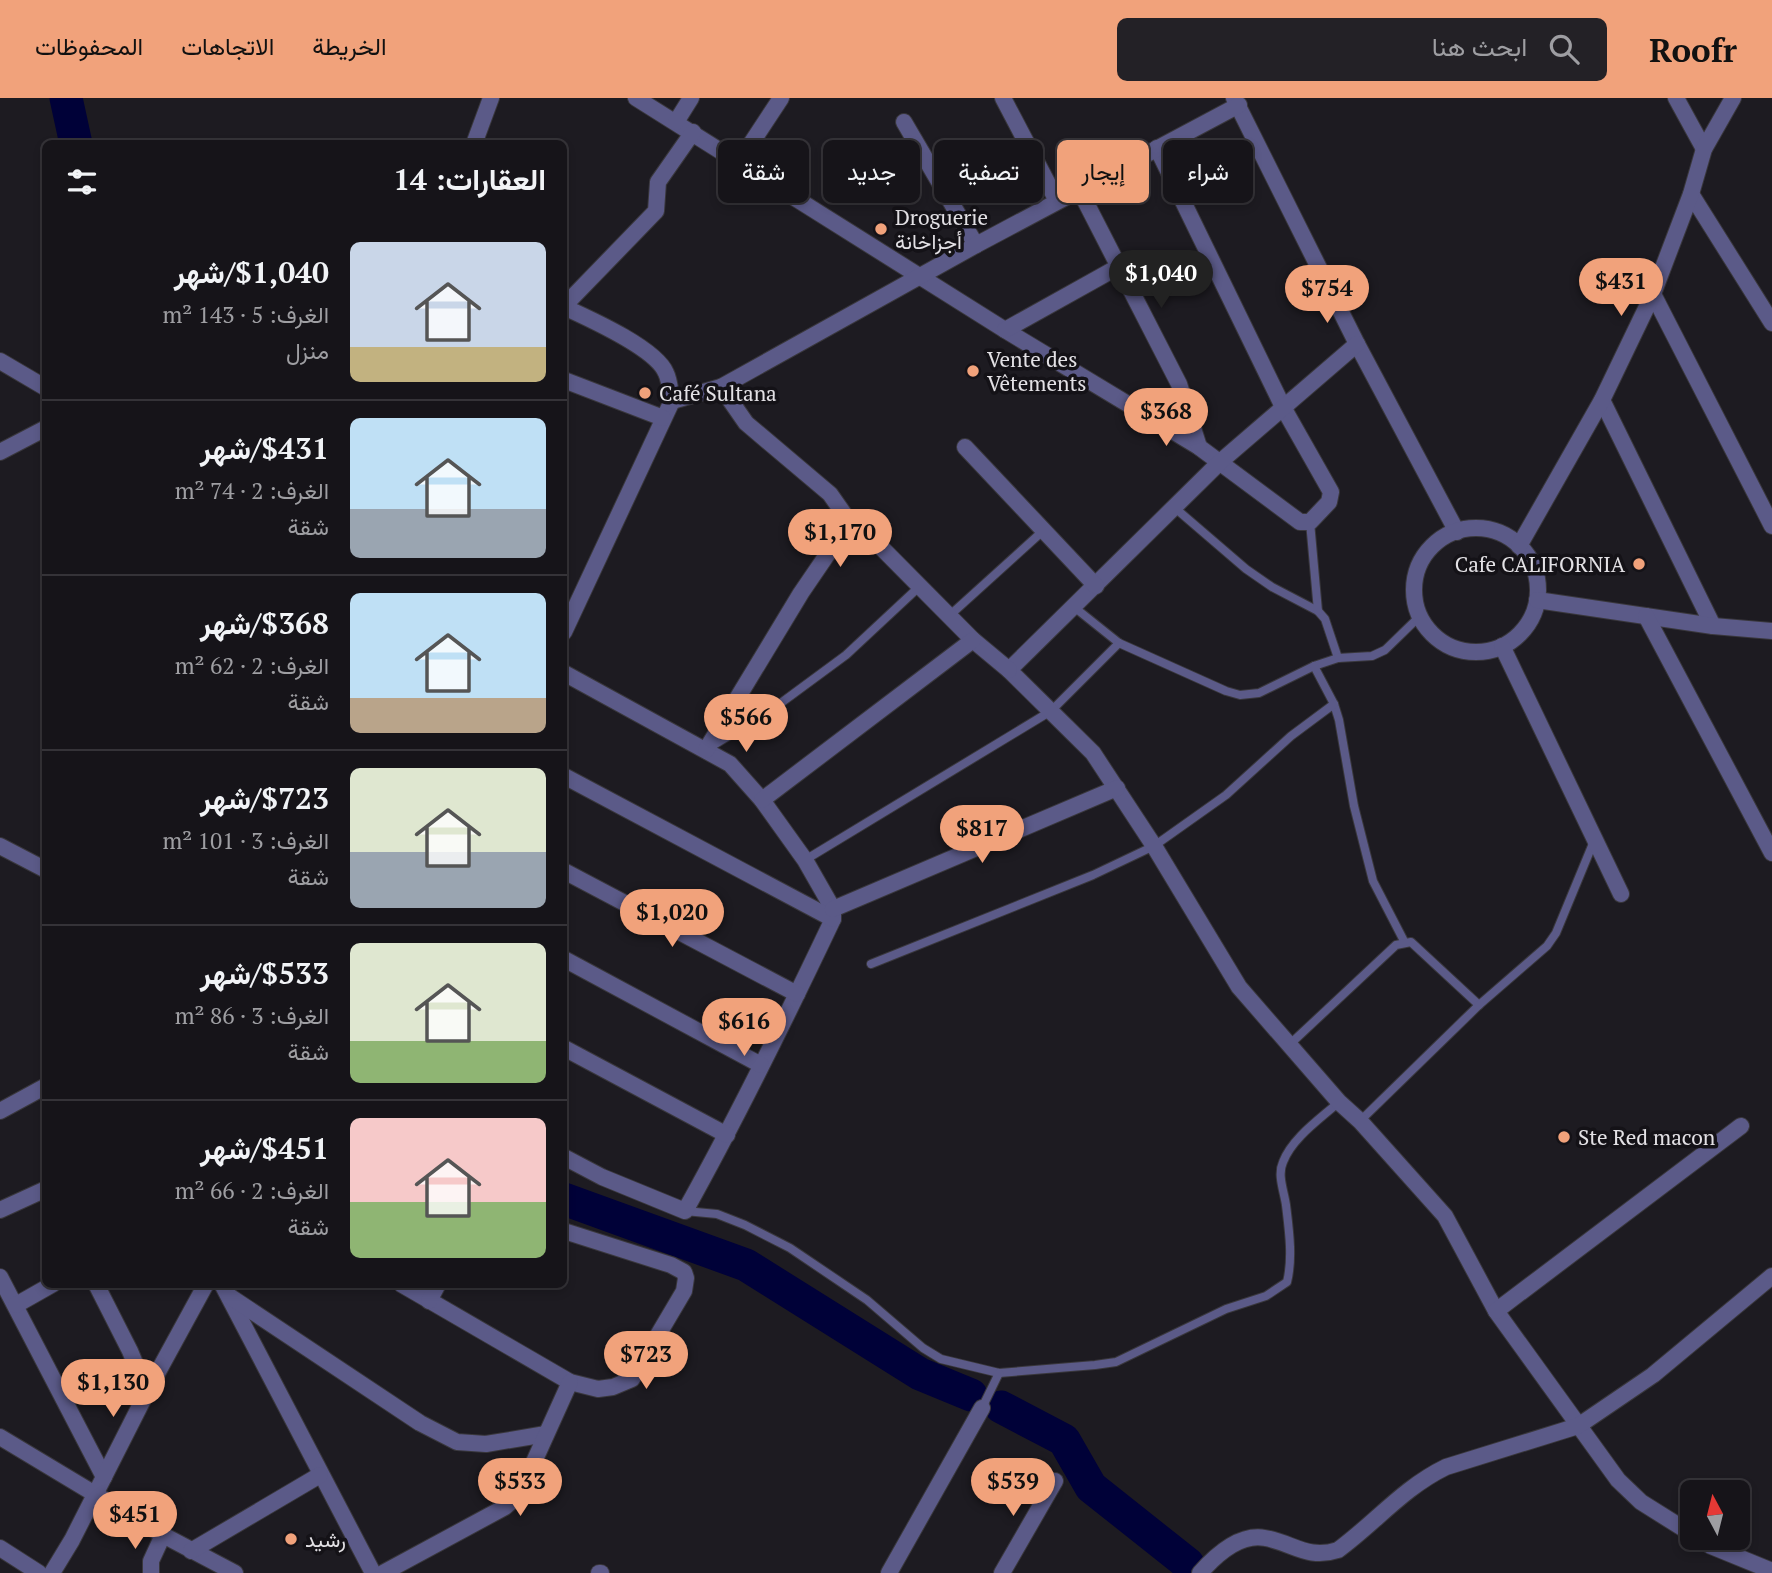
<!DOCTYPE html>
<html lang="ar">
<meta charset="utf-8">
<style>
:root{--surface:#161419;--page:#232126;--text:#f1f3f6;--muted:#9e9ea2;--line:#353338;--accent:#f1a27b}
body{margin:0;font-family:"PT Serif",Vazirmatn,serif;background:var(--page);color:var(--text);direction:rtl;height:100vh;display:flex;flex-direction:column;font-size:26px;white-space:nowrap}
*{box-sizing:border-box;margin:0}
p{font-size:23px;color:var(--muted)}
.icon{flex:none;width:38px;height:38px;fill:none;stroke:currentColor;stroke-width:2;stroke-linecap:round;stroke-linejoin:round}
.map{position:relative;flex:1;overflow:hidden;direction:ltr}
.panel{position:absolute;left:42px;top:42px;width:525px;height:1148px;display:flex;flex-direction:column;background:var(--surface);border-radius:10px;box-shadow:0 4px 10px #0003,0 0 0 2px var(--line);direction:rtl}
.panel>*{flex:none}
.top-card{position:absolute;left:588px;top:42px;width:665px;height:63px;direction:rtl;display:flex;gap:14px}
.needle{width:46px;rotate:353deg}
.buttons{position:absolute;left:1680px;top:1382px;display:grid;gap:14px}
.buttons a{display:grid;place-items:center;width:70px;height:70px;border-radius:10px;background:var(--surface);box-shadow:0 4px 10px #0003,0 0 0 2px var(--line);font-size:35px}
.price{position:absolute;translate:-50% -60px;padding:0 16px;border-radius:24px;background:var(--accent);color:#111;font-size:23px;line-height:46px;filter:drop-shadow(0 2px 4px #0008)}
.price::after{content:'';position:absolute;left:50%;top:42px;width:21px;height:16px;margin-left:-10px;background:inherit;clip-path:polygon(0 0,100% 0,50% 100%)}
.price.selected{background:#222;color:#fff}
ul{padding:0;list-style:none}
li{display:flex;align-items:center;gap:21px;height:175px;padding:0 21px}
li+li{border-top:2px solid var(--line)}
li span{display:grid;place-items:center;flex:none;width:196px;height:140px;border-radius:10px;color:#555}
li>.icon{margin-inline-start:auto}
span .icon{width:84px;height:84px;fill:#fffc;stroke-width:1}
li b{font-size:30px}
h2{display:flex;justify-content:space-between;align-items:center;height:84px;padding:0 21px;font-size:30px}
.chip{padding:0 24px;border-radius:10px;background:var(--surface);box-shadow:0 4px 10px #0003,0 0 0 2px var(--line);font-size:24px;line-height:63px}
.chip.selected{background:var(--accent);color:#111}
header{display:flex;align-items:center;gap:42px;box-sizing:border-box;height:98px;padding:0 35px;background:var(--accent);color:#111}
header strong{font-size:33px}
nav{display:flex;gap:38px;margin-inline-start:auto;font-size:24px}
.search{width:490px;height:63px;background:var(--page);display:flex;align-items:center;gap:18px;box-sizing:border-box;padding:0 24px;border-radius:10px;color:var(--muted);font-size:26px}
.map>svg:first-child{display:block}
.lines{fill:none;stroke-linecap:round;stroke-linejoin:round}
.river{stroke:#000138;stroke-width:33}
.service-casing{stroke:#39373c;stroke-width:10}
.minor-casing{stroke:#39373c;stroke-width:18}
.service{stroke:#5b5a88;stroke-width:8}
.minor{stroke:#5b5a88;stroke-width:16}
.poi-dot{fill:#f1a27b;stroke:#141217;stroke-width:2.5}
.labels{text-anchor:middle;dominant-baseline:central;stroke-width:7;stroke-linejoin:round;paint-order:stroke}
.poi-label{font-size:21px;fill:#e3e1e5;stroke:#141217;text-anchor:start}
</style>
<header>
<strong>Roofr</strong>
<div class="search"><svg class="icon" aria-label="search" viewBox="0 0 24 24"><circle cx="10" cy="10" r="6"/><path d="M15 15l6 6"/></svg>ابحث هنا</div>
<nav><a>الخريطة</a><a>الاتجاهات</a><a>المحفوظات</a></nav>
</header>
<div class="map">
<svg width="1772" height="1475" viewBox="0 0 1772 1475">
<rect width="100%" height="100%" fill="#1d1b21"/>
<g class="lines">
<!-- river -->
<g class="river">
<polyline points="66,0 76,46"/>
<polyline points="564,1101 746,1167 920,1276 971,1297"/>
<polyline points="1001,1309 1064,1342 1091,1389 1188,1466"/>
</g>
<!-- service casing -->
<g class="service-casing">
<g id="service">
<polyline points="1175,410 1246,471 1272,489 1318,513 1325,521 1338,560"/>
<polyline points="1310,424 1318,513"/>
<polyline points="1074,509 1119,545 1226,593 1240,597 1259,595 1314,568 1338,560 1372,558 1385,552 1420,518"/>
<polyline points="949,518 1044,432"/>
<polyline points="1314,568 1334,606 1339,622 1354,708 1373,783 1404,843"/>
<polyline points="712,648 770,613 846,557 920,488"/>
<polyline points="805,762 1051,613 1119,545"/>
<polyline points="871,866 1093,777 1154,748 1226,697 1291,638 1334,606"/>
<polyline points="1288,948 1396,847 1411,844 1479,907"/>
<polyline points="1360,1023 1479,907 1547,848 1556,835 1594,743"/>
<path d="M685,1113l32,3 28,11 45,23 77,52 56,48 18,11 58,14 96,-8 21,-3 110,-53 40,-13 21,-14c6,-24 2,-52 -1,-77 -2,-14 -9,-30 -3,-43 9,-24 37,-43 56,-60"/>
<polyline points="982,1310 999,1275"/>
</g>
</g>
<!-- minor casing -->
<g class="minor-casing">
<g id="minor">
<polyline points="636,0 1005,232 1199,349 1300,424 1310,424 1329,404 1331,394 1284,311 1157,50"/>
<polyline points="1003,0 1057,103"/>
<polyline points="1234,0 1357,246 1457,434"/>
<polyline points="1676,0 1704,51"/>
<polyline points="676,24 691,0"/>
<polyline points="904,24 976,147"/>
<polyline points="474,46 491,0"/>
<polyline points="739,64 781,0"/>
<polyline points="1079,91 1179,286 1199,349"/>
<polyline points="1691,96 1772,225"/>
<polyline points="1653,196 1772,428"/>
<polyline points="564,208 656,113 658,84 693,34"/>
<path d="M564,209c24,11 92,41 102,66 4,8 4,19 6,28l-108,231"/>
<polyline points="1005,232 1118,169"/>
<polyline points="1357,246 1220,364 1009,572 1093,655 1154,748 1239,889 1339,1004 1360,1023 1445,1118 1496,1213 1618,1382 1641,1404 1692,1436"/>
<polyline points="0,263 46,290"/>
<polyline points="564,282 663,320"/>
<polyline points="721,289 746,325 830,396 851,426"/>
<polyline points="1602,302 1713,528"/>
<polyline points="672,303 721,289 976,147 1239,7"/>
<polyline points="965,349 1096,488"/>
<polyline points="0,354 46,330"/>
<circle cx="1476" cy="492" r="62"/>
<polyline points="1519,448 1602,302 1653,196 1691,96 1704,51 1733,0"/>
<polyline points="1537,502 1713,528 1772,533"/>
<polyline points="1646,518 1772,755"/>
<polyline points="1502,548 1621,796"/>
<path d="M564,575l166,91 32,36 43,60 28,49v10c-47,99 -95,197 -148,292l-83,-34 -38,-20"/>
<polyline points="706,652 801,495 846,429 858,426 973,542 1009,572"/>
<polyline points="564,678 833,821"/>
<polyline points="762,702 973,542"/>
<polyline points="0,748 46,772"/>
<polyline points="564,773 797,896"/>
<polyline points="833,811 1117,690"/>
<polyline points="564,861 761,967"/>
<polyline points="564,950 727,1037"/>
<polyline points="0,1013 46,988"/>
<polyline points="0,1112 46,1091"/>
<polyline points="0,1179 104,1379"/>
<polyline points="96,1186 130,1253 147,1294"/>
<polyline points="222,1186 373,1475"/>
<polyline points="401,1186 570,1284 598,1291 613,1289 632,1281 684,1193 686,1180 684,1174 671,1167 564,1133"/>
<polyline points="229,1198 420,1325 457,1344 486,1346 546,1336"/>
<polyline points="429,1203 438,1186"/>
<polyline points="16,1207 53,1186"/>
<polyline points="1496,1213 1741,1028"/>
<polyline points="0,1339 163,1437 235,1475"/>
<polyline points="1699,1440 1711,1448 1772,1473"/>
<polyline points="0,1450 39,1475"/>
<polyline points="191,1453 320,1377"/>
<polyline points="52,1475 72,1442 147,1294 206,1186"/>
<polyline points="151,1475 151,1463 163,1437"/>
<polyline points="383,1475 505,1409 519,1397 570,1284"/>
<polyline points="599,1475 601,1475"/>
<polyline points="889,1475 982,1310"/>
<polyline points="1002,1475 1055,1383"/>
<path d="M1200,1475c15,-17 39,-40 65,-35 28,5 43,22 73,12 38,-28 65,-62 108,-83l132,-41 75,-51 119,-99"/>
</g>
</g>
<!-- service -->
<use href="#service" class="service"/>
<!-- minor -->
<use href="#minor" class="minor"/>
</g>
<!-- markers -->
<g class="poi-dot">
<circle cx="881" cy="131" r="7"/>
<circle cx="973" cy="273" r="7"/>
<circle cx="645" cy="295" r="7"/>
<circle cx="1639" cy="466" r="7"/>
<circle cx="1564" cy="1039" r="7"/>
<circle cx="291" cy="1441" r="7"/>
</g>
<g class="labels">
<!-- poi labels -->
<g class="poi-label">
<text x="895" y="119">Droguerie<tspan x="895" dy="24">أجزاخانة</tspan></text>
<text x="987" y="261">Vente des<tspan x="987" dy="24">Vêtements</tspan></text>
<text x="659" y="295">Café Sultana</text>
<text x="1625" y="466" text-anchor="end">Cafe CALIFORNIA</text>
<text x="1578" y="1039">Ste Red macon</text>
<text x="305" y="1441">رشيد</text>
</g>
</g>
</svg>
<div class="buttons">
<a><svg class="needle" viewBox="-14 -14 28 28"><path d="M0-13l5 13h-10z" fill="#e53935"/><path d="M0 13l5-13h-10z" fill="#9e9ea2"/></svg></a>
</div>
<b class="price selected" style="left:1161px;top:212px">$1,040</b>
<b class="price" style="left:1621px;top:220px">$431</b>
<b class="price" style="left:1327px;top:227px">$754</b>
<b class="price" style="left:1166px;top:350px">$368</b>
<b class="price" style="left:840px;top:471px">$1,170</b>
<b class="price" style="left:746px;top:656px">$566</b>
<b class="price" style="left:982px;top:767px">$817</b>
<b class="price" style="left:672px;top:851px">$1,020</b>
<b class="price" style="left:744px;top:960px">$616</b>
<b class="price" style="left:646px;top:1293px">$723</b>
<b class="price" style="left:113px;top:1321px">$1,130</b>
<b class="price" style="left:520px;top:1420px">$533</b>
<b class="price" style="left:1013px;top:1420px">$539</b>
<b class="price" style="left:135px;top:1453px">$451</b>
<div class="top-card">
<a class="chip">شراء</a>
<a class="chip selected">إيجار</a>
<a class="chip">تصفية</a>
<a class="chip">جديد</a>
<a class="chip">شقة</a>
</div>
<section class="panel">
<h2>العقارات: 14<svg class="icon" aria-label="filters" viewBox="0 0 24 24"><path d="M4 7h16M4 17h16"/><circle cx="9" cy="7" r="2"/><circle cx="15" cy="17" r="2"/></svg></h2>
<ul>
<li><span style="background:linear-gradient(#c9d6e8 75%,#c2b280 0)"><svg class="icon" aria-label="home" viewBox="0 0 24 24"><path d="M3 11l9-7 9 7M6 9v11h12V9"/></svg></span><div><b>$1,040/شهر</b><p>الغرف: 5 · 143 m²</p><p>منزل</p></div></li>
<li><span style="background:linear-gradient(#bfe0f5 65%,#9aa5b1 0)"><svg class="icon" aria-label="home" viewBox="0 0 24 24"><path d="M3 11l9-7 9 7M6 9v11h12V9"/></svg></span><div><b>$431/شهر</b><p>الغرف: 2 · 74 m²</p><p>شقة</p></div></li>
<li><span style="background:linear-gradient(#bfe0f5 75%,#b9a48a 0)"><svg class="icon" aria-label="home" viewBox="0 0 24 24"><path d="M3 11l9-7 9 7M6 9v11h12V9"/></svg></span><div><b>$368/شهر</b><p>الغرف: 2 · 62 m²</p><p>شقة</p></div></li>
<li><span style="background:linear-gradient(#dfe7d0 60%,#9aa5b1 0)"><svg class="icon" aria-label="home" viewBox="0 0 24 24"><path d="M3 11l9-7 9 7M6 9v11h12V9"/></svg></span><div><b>$723/شهر</b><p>الغرف: 3 · 101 m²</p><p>شقة</p></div></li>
<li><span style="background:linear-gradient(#dfe7d0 70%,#8fb573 0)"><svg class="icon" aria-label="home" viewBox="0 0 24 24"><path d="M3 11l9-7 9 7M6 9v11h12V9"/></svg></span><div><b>$533/شهر</b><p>الغرف: 3 · 86 m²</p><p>شقة</p></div></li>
<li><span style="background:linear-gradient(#f6c9c9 60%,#8fb573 0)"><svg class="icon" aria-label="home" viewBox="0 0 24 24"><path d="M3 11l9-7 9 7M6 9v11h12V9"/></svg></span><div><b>$451/شهر</b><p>الغرف: 2 · 66 m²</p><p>شقة</p></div></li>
</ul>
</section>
</div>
